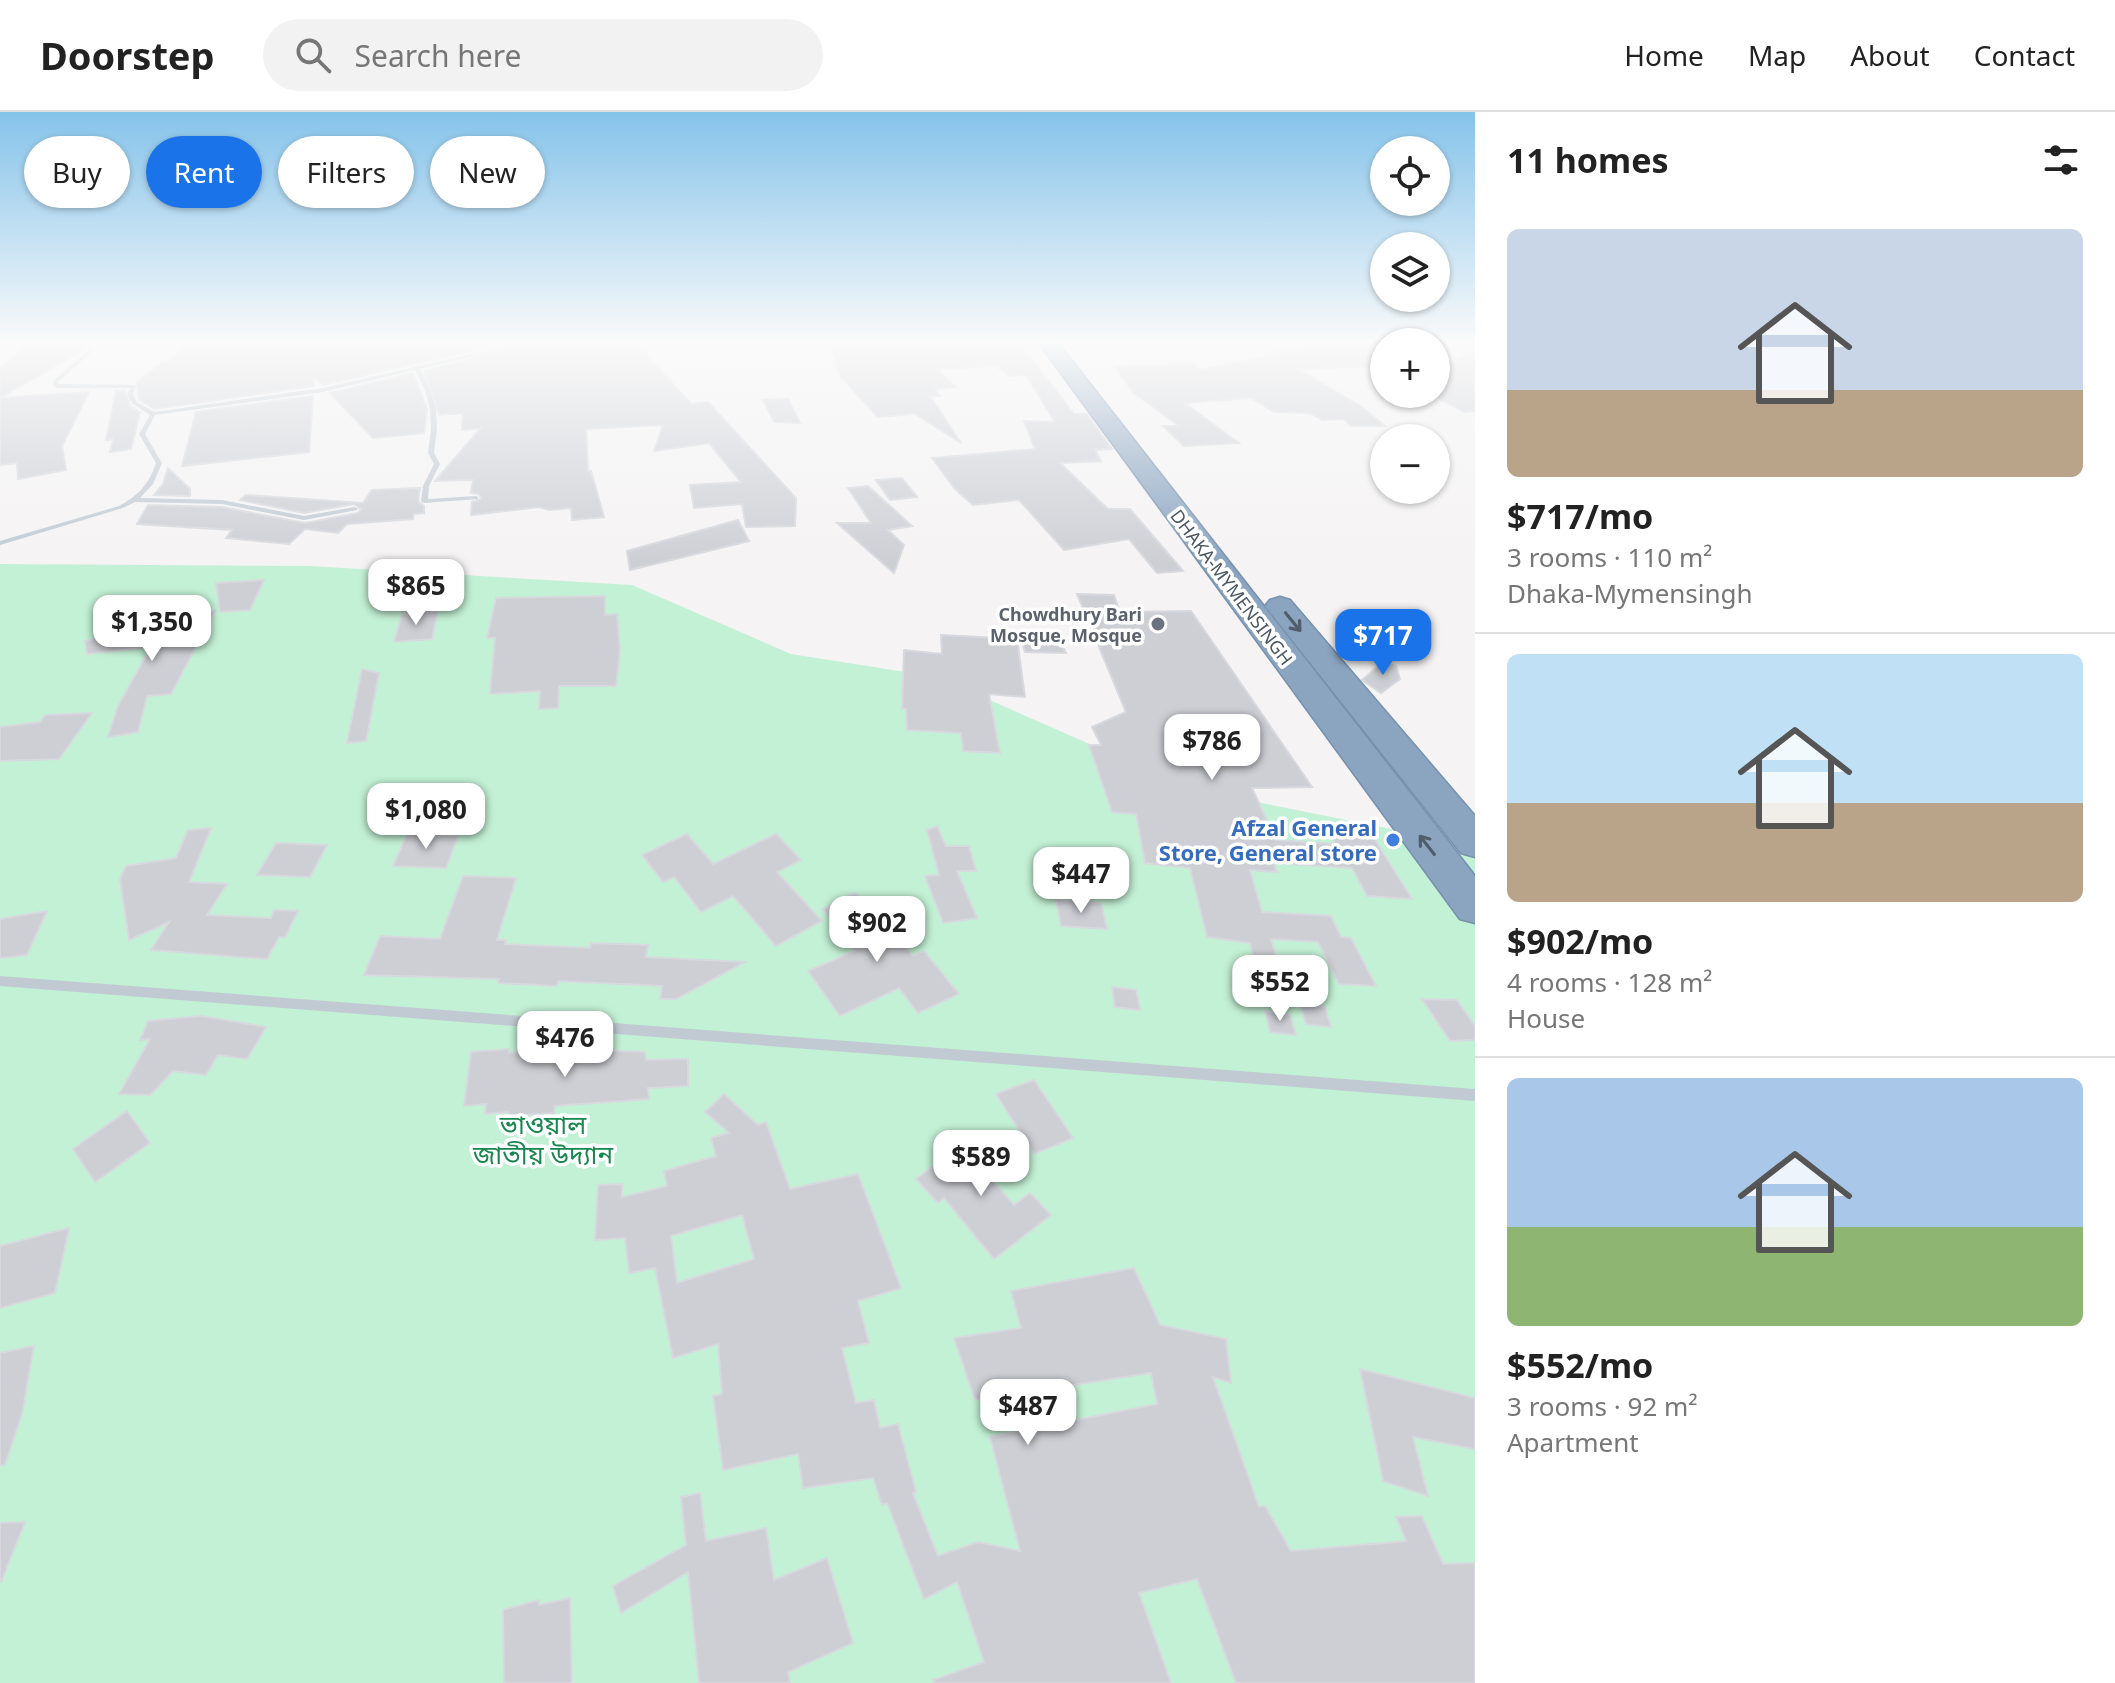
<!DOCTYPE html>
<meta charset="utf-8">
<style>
:root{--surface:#fff;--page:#f2f2f2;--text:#222;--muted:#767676;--line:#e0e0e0;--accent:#1a73e8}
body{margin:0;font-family:"Noto Sans","Noto Sans Bengali",sans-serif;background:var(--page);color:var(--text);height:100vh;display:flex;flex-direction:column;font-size:30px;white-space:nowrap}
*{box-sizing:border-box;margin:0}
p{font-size:26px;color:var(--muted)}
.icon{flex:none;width:44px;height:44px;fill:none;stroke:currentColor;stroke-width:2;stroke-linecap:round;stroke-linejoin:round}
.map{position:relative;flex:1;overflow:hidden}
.side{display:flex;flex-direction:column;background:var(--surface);width:640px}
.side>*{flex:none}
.banner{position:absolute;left:24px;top:24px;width:760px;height:72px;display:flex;gap:16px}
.buttons{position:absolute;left:1370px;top:24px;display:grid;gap:16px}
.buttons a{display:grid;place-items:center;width:80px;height:80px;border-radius:50%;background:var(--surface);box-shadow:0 2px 6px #0004;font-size:40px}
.price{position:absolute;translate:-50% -68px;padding:0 18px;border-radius:16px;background:#fff;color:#222;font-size:26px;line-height:52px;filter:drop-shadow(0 2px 4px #0008)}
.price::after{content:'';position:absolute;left:50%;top:48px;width:24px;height:18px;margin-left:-12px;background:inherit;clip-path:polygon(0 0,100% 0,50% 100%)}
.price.selected{background:var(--accent);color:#fff}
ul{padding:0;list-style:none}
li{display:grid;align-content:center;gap:16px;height:424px;padding:0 32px}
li+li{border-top:2px solid var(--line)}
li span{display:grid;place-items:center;height:248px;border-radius:12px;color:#555}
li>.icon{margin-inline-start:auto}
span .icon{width:144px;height:144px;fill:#fffc;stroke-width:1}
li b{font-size:34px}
h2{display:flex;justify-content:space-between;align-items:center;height:96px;padding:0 32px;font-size:34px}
.pill{padding:0 28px;border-radius:36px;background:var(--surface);box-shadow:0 2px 6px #0004;font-size:28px;line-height:72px}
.pill.selected{background:var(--accent);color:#fff}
header{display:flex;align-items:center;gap:48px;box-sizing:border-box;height:112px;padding:0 40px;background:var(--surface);border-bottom:2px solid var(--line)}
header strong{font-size:38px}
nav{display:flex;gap:44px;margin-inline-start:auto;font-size:28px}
.search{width:560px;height:72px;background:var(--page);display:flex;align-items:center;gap:20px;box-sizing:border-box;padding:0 28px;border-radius:44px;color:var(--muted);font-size:30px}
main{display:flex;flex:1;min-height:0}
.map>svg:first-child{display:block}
.green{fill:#c3f1d5}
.building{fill:#cdcfd5;stroke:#d7d9de;stroke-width:2;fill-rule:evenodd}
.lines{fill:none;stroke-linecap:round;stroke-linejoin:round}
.highway-casing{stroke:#7690ad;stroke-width:3}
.lane{fill:#c1cad2;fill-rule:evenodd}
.highway{fill:#8ba5c1;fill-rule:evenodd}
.oneway{stroke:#505e6b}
.worship-dot{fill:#6b7280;stroke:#fff;stroke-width:3}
.shop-dot{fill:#3f7fe0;stroke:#fff;stroke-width:3}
.labels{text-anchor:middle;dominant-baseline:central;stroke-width:7;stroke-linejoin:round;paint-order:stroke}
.far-street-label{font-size:18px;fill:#4a5661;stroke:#fff}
.far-worship-label{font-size:18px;font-weight:bold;fill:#5b616d;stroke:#fff;text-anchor:end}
.shop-label{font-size:22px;font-weight:bold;fill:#366cbe;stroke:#fff;text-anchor:end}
.near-park-label{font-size:26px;fill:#17864f;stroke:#fff}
</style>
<header>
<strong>Doorstep</strong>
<div class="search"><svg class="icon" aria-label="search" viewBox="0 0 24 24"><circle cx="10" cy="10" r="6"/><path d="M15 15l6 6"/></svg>Search here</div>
<nav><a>Home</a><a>Map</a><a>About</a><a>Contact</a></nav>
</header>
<main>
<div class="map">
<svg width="1475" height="1571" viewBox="0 0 1475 1571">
<rect width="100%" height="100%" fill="#f5f3f3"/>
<!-- green -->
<polygon class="green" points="0,452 309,454 632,473 791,542 937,565 1192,677 1391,717 1475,723 1475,1571 0,1571"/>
<!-- building -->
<g class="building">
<polygon points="28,231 86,231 85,237 0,286 89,280 62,334 66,358 18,367 17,351 0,353 0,257"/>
<polygon points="187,231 456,233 506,231 323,273 314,264 313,274 155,297 139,288 137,270 163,250 168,250"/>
<polygon points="530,231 640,236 691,292 708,290 796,386 795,414 746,415 742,392 694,396 690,373 741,370 709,331 654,339 663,313 586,317 588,359 591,359 604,405 572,408 571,396 549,398 539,395 471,403 472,390 481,387 479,382 471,381 473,368 435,369 481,316 462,318 463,301 439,303 424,259"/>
<polygon points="829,231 1019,231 1074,302 1087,302 1112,337 1095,338 1101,349 1060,351 1108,397 1130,397 1183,459 1157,461 1129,427 1064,438 1019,388 973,393 955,377 932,346 1035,337 1024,309 1055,310 1026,263 1008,264 997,254 937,257 955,275 935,277 940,284 930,284 961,331 915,302 878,305 841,265"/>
<polygon points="1356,231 1384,231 1384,254 1298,257 1362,295 1385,314 1351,314 1344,307 1322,308 1310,301 1274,300 1251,286 1184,291 1239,331 1184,334 1163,314 1179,314 1133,280 1115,255 1193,252 1200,258 1280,242 1275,238"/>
<polygon points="1475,240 1475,299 1464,300 1436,285 1436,255"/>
<polygon points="413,261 427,297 424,321 373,326 330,281"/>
<polygon points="116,279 125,279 130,294 140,300 131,337 110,340 113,327 106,328"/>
<polygon points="313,284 309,340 182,354 196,300"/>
<polygon points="788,287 800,311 774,310 763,288"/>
<polygon points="168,356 190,377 190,384 154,383 163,372"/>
<polygon points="902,366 917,385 890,388 876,368"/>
<polygon points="868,374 912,414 888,418 904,433 894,461 837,411 871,411 848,376"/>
<polygon points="420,376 418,389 424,394 424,401 414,402 413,407 347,412 338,421 305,417 289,432 226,426 232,418 137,412 148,393 222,395 305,411 358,401 361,397 354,392 304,401 240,388 246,383 363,391 372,378"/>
<polygon points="738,408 749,429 630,458 627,439"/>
<polygon points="264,468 250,498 220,500 216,471"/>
<polygon points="1077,482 1114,483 1120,500 1191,499 1312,675 1252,676 1276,728 1336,732 1331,724 1374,726 1412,787 1367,784 1352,756 1273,751 1277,760 1250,758 1262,800 1331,804 1341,825 1351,826 1376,874 1339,872 1318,830 1271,827 1277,847 1253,844 1250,831 1207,825 1190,756 1145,751 1136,702 1112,700 1089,633 1101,633 1092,615 1126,600"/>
<polygon points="605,484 605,503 617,502 620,539 616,574 559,574 558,596 539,597 540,579 490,582 495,526 487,526 496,486"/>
<polygon points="215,499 171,582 147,584 138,620 108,625 118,594 151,535 87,542 85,529"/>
<polygon points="438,499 432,527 394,530 402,502"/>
<polygon points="1019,521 1056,522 1066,541 1025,540"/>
<polygon points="941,523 1017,527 1025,585 989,582 1000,641 963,639 961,621 907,618 906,597 902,597 904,538 942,542"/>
<polygon points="1383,550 1396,554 1400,567 1381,581 1362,568"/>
<polygon points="362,557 379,561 366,629 347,631"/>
<polygon points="92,601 59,647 0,649 0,615 40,610 45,603"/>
<polygon points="937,714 946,734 969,734 976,759 957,759 977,806 943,811 925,764 939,763 927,718"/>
<polygon points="211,716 189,770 227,772 207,803 271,806 274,798 298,799 285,825 279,825 267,847 151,838 169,810 129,828 120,767 126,754 176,746 188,718"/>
<polygon points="407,722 458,724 446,756 393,754"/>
<polygon points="687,722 713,752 776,722 801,748 777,760 822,809 776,834 733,784 701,800 674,765 663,770 642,743"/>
<polygon points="276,731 327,733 310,765 257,763"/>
<polygon points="463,764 516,766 497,828 506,828 505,832 590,836 591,831 648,833 646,845 745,850 676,887 660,887 662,874 558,869 557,874 498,871 499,867 364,863 380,824 440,827"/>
<polygon points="855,781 877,800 913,844 924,839 959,882 918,901 899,876 840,904 808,859 855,839 823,797"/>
<polygon points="1056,788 1101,791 1107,817 1061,814"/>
<polygon points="47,799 27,843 0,846 0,807"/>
<polygon points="1112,875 1136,878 1140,898 1115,895"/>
<polygon points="1422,887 1457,888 1475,914 1475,928 1450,929"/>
<polygon points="1300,891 1325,895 1331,915 1306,912"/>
<polygon points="1265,899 1290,903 1296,923 1270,920"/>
<polygon points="201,904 266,915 247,947 218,943 206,963 173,959 150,983 119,982 150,927 140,928 148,909"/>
<polygon points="509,937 509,941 566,937 645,940 646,948 688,947 688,974 648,976 649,987 555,994 554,1001 508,1004 508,1000 485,1002 486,992 464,994 471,940"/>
<polygon points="1034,968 1073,1026 1034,1042 996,982"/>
<path d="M724,982l34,31 8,-3 24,67 68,-15 43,114 -43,13 11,42 -27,5 14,55 18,-3 6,28 18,-4 18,68 -3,1 25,63 40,-14 42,9 -30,-114 167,-33 -6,-31 -176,27 -21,-62 67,-10 -10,-37 123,-23 26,57 66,14 5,44 -18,-6 46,130 6,-1 26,45 115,-10 -10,-24 26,-1 21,48 32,-1v120h-239l-39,-104 -58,14 32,90h-237l-1,-3 51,-18 -27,-80 -33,17 -37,-96 -5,2 -9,-27 -70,10 -5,-34 -75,16 -10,-74 9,-2 -4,-50 -45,14 -18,-90 -26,5 -4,-35 -30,2 3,-55 24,-1v13l45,-11 -3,-15 52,-15 -5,-18 18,-5 -24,-21zM742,1103l12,44 -77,24 -6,-47z"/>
<polygon points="127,999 150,1031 95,1070 73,1037"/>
<polygon points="974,1022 995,1044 981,1056 1014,1093 1030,1081 1051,1103 994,1147 944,1086 938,1091 916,1067"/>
<polygon points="69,1116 55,1181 0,1196 0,1134"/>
<polygon points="34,1234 22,1302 5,1353 0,1353 0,1241"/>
<polygon points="1360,1257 1475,1286 1475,1337 1413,1325 1428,1384 1383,1369"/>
<polygon points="700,1381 706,1429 766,1416 774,1468 827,1446 853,1531 788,1560 790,1571 699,1571 688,1460 621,1501 613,1474 686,1433 681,1385"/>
<polygon points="25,1410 1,1470 0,1470 0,1411"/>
<polygon points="570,1486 572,1571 504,1571 503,1498 539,1488 539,1493"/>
</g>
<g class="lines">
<!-- highway casing -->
<g class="highway-casing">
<g id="highway">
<polygon points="1039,231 1058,231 1475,764 1475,811 1460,807"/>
<polygon points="1280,485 1290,488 1475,704 1475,745 1461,741 1270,500 1265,494 1270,488"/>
</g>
</g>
<!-- lane -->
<g class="lane">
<path d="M89,231h4l-1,9 -34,30 1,2 77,1 -3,9 4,8 17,10 169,-24 196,-45h8l-107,26 10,21 6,19 1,20 -3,24 6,11 -11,22 -1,13 48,-3 2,1v2l-54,4 -3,-2 2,-15 11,-22 -6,-11 3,-24 -1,-20 -5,-19 -10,-20 -92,22 -168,23 -10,19 17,29 -9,21 -13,14 82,2 82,16 51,-9 3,2 -1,1 -53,10 -82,-16 -87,-2 -12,6 -123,37v-4l119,-35c19,-10 30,-22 37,-43l-17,-29 11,-19 -17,-11 -6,-10 4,-6h-74l-3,-2 -1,-5 35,-30z"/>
<polygon points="0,864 1475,977 1475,989 0,874"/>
</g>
<!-- highway -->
<use href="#highway" class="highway"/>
</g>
<!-- one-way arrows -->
<defs><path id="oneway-shaft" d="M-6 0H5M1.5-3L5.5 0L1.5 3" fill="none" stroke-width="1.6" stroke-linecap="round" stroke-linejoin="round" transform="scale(2)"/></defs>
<g class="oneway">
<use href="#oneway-shaft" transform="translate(1293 510) rotate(51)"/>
<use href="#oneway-shaft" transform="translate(1427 733) rotate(-128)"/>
</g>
<!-- sky -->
<linearGradient id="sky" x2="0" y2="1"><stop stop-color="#85c3ea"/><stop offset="0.51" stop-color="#fafafa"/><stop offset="1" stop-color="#fafafa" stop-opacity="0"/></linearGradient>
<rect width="1475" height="451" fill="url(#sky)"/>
<!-- markers -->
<circle class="worship-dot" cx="1158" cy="512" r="8"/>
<circle class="shop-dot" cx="1393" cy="728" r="8"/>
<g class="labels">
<!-- far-street labels -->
<g class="far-street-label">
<text transform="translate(1232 475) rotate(53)">DHAKA-MYMENSINGH</text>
</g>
<!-- far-worship labels -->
<g class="far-worship-label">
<text x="1142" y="502">Chowdhury Bari<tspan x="1142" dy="21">Mosque, Mosque</tspan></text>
</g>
<!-- shop labels -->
<g class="shop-label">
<text x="1377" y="715">Afzal General<tspan x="1377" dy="25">Store, General store</tspan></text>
</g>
<!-- near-park labels -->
<g class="near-park-label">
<text x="543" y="1012">ভাওয়াল<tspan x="543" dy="30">জাতীয় উদ্যান</tspan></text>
</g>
</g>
</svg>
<div class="buttons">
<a><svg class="icon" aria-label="locate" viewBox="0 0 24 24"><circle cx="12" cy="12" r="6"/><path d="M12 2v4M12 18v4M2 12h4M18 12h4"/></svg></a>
<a><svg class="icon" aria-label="layers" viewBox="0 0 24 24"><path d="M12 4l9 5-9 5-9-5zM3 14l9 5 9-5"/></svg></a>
<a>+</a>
<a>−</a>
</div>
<b class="price" style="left:416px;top:515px">$865</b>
<b class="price" style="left:152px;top:551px">$1,350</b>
<b class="price selected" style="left:1383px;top:565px">$717</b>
<b class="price" style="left:1212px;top:670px">$786</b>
<b class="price" style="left:426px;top:739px">$1,080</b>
<b class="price" style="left:1081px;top:803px">$447</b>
<b class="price" style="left:877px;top:852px">$902</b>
<b class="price" style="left:1280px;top:911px">$552</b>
<b class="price" style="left:565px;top:967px">$476</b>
<b class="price" style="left:981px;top:1086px">$589</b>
<b class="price" style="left:1028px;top:1335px">$487</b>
<div class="banner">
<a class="pill">Buy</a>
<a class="pill selected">Rent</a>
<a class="pill">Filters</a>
<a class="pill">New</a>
</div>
</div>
<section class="side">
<h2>11 homes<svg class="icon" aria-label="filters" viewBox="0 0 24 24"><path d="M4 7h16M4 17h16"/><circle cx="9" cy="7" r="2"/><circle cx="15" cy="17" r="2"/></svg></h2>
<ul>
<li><span style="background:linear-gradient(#c9d6e8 65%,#b9a48a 0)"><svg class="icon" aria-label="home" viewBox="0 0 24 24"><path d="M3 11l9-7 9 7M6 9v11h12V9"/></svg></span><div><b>$717/mo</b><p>3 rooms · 110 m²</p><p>Dhaka-Mymensingh</p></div></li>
<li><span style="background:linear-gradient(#bfe0f5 60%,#b9a48a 0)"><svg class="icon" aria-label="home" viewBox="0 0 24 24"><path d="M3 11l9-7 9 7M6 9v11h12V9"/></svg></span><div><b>$902/mo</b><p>4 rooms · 128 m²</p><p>House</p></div></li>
<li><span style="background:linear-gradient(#a9c7e8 60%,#8fb573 0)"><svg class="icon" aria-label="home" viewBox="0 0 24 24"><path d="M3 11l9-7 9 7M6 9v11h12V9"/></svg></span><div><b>$552/mo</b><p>3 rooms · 92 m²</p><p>Apartment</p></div></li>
</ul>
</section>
</main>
